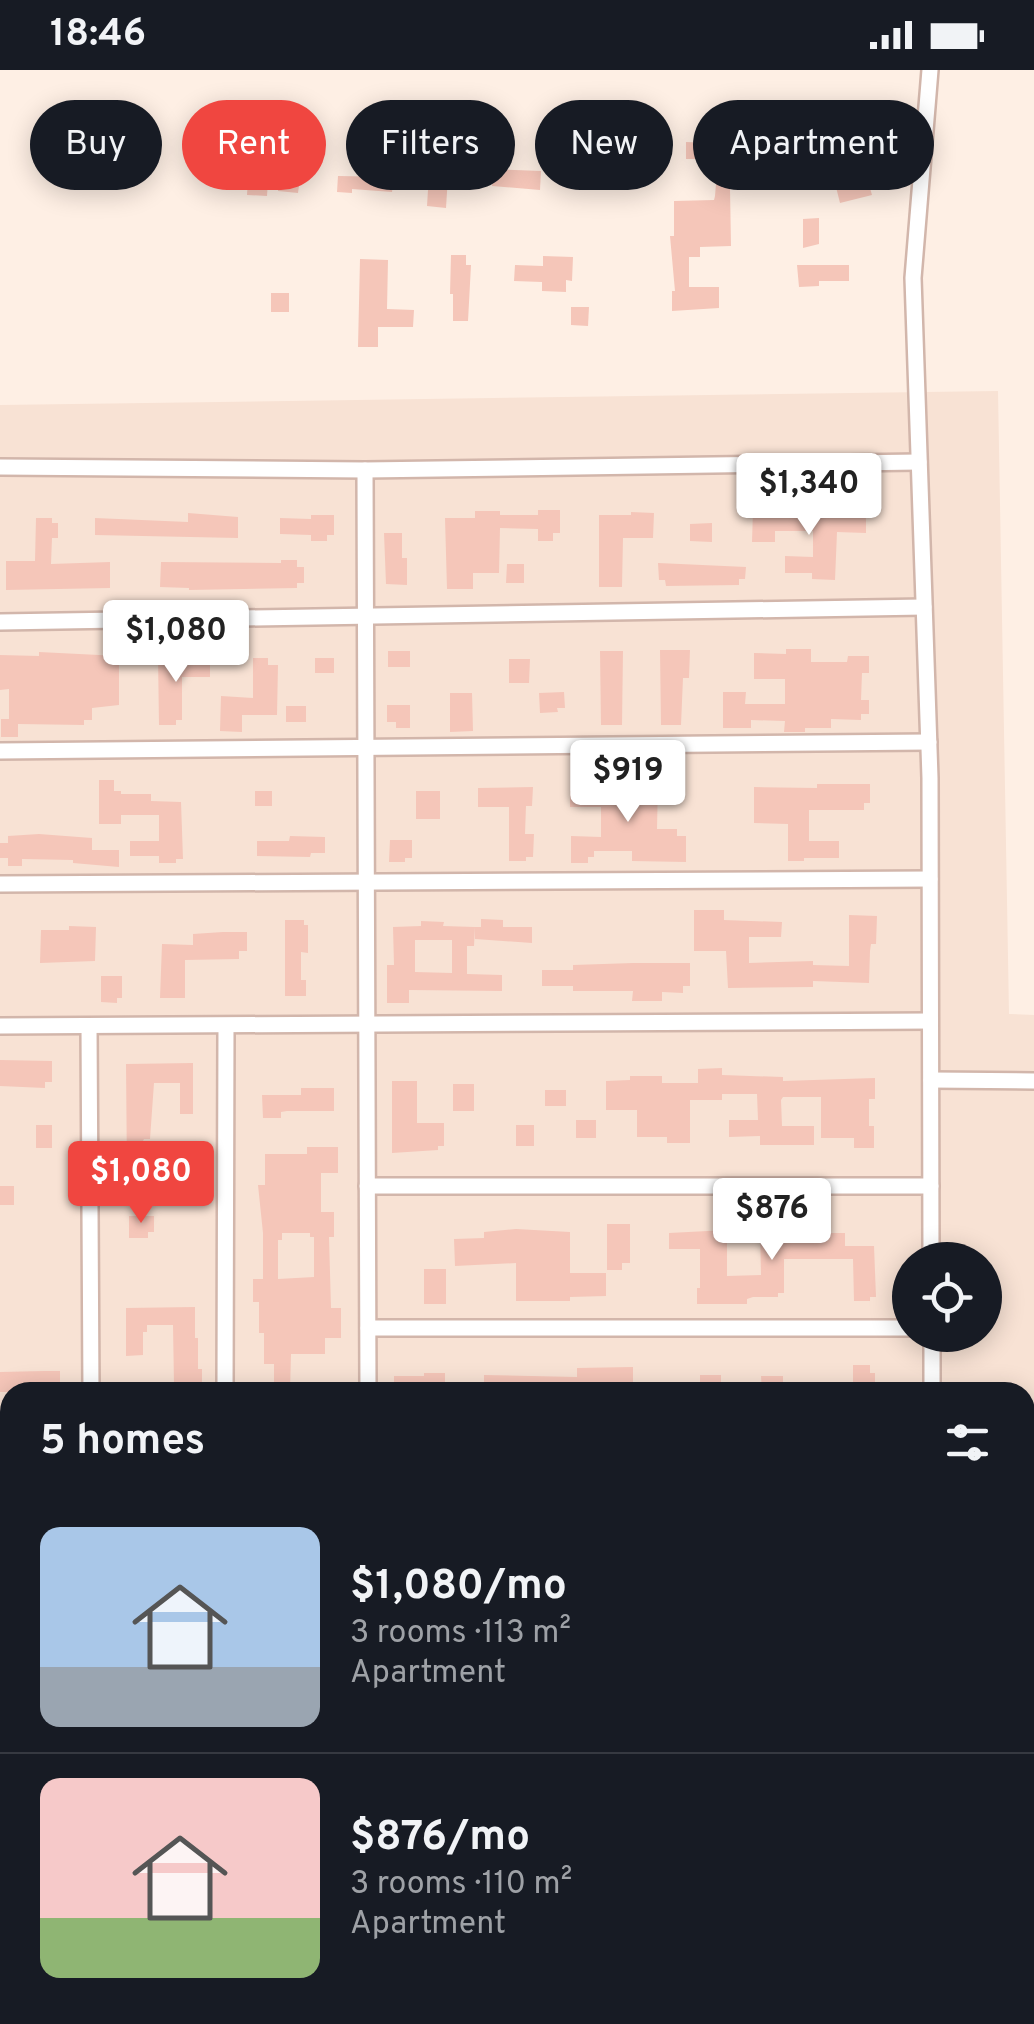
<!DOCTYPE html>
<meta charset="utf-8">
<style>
:root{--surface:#171b24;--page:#242831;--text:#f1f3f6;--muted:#9ea1a6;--line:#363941;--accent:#f04640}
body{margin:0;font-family:Overpass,sans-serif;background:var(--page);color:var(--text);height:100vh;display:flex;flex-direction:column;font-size:38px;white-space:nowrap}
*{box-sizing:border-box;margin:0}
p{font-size:32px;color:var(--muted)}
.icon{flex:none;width:55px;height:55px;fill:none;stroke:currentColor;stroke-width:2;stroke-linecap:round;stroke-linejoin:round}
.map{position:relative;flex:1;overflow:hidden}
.sheet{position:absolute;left:0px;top:1312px;width:1035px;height:642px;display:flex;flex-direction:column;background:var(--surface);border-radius:30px 30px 0 0;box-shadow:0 5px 25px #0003}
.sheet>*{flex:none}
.hud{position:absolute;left:30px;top:30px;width:975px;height:90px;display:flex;gap:20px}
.tools{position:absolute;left:892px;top:1172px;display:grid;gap:20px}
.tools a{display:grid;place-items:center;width:110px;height:110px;border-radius:50%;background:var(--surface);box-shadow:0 5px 25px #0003;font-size:50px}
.price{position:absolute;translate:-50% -85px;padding:0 22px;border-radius:10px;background:#fff;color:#222;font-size:32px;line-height:65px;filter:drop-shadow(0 2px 5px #0008)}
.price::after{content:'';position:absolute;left:50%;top:60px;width:30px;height:22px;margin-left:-15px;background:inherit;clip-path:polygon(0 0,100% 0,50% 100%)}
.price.on{background:var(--accent);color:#fff}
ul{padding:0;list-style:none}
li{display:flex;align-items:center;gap:30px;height:250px;padding:0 40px}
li+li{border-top:2px solid var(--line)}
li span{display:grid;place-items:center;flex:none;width:280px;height:200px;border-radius:20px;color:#555}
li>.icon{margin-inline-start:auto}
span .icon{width:120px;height:120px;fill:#fffc;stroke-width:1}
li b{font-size:42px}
h2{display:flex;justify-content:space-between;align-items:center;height:120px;padding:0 40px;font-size:42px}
.pill{padding:0 35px;border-radius:45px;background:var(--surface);box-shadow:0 5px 25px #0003;font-size:35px;line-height:90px}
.pill.on{background:var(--accent);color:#fff}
.status{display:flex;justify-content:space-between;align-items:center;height:70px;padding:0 50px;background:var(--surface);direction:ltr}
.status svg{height:28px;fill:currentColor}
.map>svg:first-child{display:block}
.residential{fill:#f8e2d4;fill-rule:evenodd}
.building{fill:#f5c6b9;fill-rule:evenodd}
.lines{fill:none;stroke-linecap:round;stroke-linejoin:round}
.street-casing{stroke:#d2b6ab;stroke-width:20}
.street{stroke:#fff;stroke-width:15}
</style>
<div class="status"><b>18:46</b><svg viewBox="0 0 49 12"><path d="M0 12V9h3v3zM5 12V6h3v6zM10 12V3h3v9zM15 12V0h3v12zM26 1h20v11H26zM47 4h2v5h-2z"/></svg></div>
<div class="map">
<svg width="1034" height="1954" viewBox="0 0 1034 1954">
<rect width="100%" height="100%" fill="#feefe4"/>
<!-- residential -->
<path class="residential" d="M998,321l11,623 25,1v1009h-1034v-1619zM910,1190h75v75h-75zM10,1322h1015v623h-1015z"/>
<!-- building -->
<g class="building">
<polygon points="869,44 872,65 851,68 848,47"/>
<polygon points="686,72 736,74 730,118 731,176 700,177 700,187 689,187 689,217 719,217 719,238 672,241 672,221 675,221 670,166 674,166 674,131 714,130 715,126 718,89 686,89"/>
<polygon points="588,91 602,92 600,113 585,111"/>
<polygon points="493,99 541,101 540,120 492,116"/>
<polygon points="865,101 872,125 840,133 834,109"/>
<polygon points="429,105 448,106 446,138 427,136"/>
<polygon points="279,106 300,108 298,123 278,121"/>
<polygon points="338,106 394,107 392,122 352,119 352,123 337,122"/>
<polygon points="248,110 268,111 267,126 247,125"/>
<polygon points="819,148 819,174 803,178 803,149"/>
<polygon points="451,185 466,185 466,195 471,195 468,251 453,251 453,224 450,224"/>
<polygon points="543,186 573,187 572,211 566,210 566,222 542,221 542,212 514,211 515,195 543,196"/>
<polygon points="360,189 388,190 387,239 414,240 413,257 378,257 378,277 358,277"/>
<polygon points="797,195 849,195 849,211 819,211 819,216 799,217"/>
<rect x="271" y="223" width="18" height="19"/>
<polygon points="571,237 589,237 588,256 571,255"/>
<polygon points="538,440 560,440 560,463 553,463 553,471 538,471 538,459 500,458 499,503 473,503 473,519 447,519 445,448 475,448 475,441 500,441 500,445 538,445"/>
<polygon points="753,440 769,440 769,444 775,445 866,445 866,463 837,462 835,510 812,509 812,503 785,503 785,486 813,487 813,461 775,461 775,472 752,472"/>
<polygon points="631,442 654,443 653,468 623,468 622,517 599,517 599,445 631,445"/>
<polygon points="188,443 238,447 238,468 95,465 95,448 188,452"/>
<polygon points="311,445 334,445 334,465 327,465 327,471 311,471 311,465 280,464 280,448 311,449"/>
<polygon points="36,448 52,448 52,453 58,453 58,468 52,468 51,494 110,492 110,518 6,520 6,491 35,491"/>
<polygon points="712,453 712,472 690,471 690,454"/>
<polygon points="384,463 402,463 402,488 407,488 407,515 386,514"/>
<polygon points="281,490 297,490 297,497 304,497 304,513 297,513 297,518 189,520 189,518 160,517 161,492 281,493"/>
<polygon points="658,493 746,497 745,509 739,509 739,515 666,516 665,510 659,510"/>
<polygon points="507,494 524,494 524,513 506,513"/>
<polygon points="786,579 811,579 811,592 847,592 848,586 869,586 869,603 862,603 861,630 869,630 869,644 861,644 861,650 831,649 831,658 805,658 805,662 784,662 785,651 751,650 751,658 723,658 723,622 746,622 745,634 785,634 785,609 754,609 754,583 786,584"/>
<polygon points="660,580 690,580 689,608 683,608 681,655 661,655"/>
<rect x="388" y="581" width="22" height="16"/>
<polygon points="600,581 623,581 622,655 601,655"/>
<polygon points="39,582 119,586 119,635 92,638 92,650 84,650 84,655 18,654 18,667 1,667 1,649 9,649 9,619 0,620 0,585 39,586"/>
<polygon points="158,586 182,586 182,592 210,591 210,607 182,607 182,650 176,650 176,655 159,655"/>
<polygon points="253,588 268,588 268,595 278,595 277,645 242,645 242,662 220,661 221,626 253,628"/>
<rect x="315" y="588" width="19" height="15"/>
<polygon points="509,589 530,589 529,613 509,613"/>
<polygon points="564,622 565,638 557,638 558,642 540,643 539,623"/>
<polygon points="450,623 472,623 473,661 450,662"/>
<polygon points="387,635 410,635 410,658 396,658 396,652 387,652"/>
<rect x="286" y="636" width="20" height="16"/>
<polygon points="99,710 114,710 114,721 121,721 121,724 151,724 151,731 181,732 183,789 176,789 176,793 159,793 159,786 130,786 130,771 159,771 159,745 121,745 121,754 99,754"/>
<polygon points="635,711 658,711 657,759 677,759 677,766 686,766 686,792 632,791 632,781 594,781 594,787 588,787 588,793 571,793 571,766 601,767 601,737 570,737 570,721 600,721 600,715 635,715"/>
<polygon points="817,714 870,714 870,733 864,733 864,740 809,740 809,771 839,771 839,788 804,788 804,791 788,791 788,754 754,753 754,717 817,718"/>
<polygon points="533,717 532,736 526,736 525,764 534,764 533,787 526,787 526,791 509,791 509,737 478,737 478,718"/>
<rect x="255" y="721" width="17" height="15"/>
<rect x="416" y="721" width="24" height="28"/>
<polygon points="39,764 92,768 92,780 119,780 119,797 73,793 73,790 22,789 22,796 8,796 8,788 0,788 0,773 8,773 8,766"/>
<polygon points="290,766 325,767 325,783 311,783 310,787 257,786 257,771 289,771"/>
<polygon points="390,770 412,770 412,788 405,788 405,792 389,792"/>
<polygon points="694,840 724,840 724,850 782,852 781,867 749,867 749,893 813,891 813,895 849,896 849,845 877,846 876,874 871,874 870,881 869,913 813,911 813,917 728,918 726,881 694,881"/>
<polygon points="481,849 503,850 503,857 532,857 532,873 475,869 475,857 481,857"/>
<polygon points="285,850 304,850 304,855 308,855 308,883 301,882 301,910 306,910 306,926 285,926"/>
<path d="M421,851l23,1 -1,4 32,1 -1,19h-7v28l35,1v16l-93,-1v13h-22v-38h7l-1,-38 28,-1zM415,870h37v33l-37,-1z"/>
<polygon points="69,856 96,857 95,891 40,893 41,860 69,860"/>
<polygon points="223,862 247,862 247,881 239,881 239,889 185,890 185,928 160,928 162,874 193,875 193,864"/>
<polygon points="633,893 690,893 690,916 683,916 683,923 662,922 662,931 632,931 633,921 573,921 573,916 542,916 542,900 573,900 573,895"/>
<polygon points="101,906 122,906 122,928 117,928 117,933 101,932"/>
<polygon points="0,990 52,991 52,1012 45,1012 45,1018 0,1016"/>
<polygon points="193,993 193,1044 180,1044 180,1013 154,1013 150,1069 144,1069 141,1075 141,1105 127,1105 126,994"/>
<polygon points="722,998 722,1005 783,1007 783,1011 875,1008 875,1029 869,1029 869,1056 874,1056 874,1078 854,1078 854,1068 821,1068 821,1027 783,1027 781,1030 782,1056 814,1056 814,1075 760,1075 760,1066 729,1067 729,1050 758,1050 757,1024 722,1024 722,1030 690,1030 690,1073 667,1073 667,1067 637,1067 637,1040 606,1040 606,1011 630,1010 630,1006 662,1006 662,1013 698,1013 698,999"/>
<polygon points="392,1011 417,1011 417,1053 444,1053 444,1076 438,1076 438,1080 392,1083"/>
<rect x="453" y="1014" width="21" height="27"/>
<polygon points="301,1018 334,1018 334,1041 287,1041 281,1042 281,1048 263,1048 262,1025 301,1025"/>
<rect x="545" y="1020" width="21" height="16"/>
<rect x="576" y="1050" width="20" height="18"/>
<rect x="36" y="1055" width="16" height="23"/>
<rect x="516" y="1055" width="18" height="21"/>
<path d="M307,1077h31v26h-17v39h13v25h-5l2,71h10v30h-16v16h-34l-1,37h-16v-27h-10v-31h-5v-31h-6v-23h10v-46l-5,-48h7v-31h42zM282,1163h28v4h4v40l-36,2v-39h4z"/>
<rect x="0" y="1116" width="14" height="19"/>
<polygon points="129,1146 154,1146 154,1162 148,1162 148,1168 129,1168"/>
<polygon points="607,1154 630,1154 630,1193 622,1193 622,1200 607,1200"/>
<polygon points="516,1159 570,1162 570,1203 606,1203 606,1226 570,1227 570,1231 516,1231 516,1193 455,1196 454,1169 484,1168 484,1162"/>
<polygon points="760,1159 816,1159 816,1163 845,1163 845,1176 874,1176 876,1227 870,1227 870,1231 854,1231 853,1189 784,1189 784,1223 778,1223 778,1227 753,1227 747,1229 747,1234 697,1234 697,1218 700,1218 700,1179 669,1179 669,1163 727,1160 727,1206 761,1205"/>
<rect x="424" y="1199" width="22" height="35"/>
<polygon points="195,1237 195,1268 198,1268 198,1299 202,1299 202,1315 197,1315 197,1322 182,1322 182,1315 174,1315 173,1255 147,1255 147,1262 143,1262 143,1285 126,1286 126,1238"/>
<polygon points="853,1295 870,1295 870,1303 875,1303 875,1319 870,1319 870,1322 853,1322"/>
<polygon points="633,1297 633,1322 484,1322 484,1305 577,1307 577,1298"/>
<polygon points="45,1301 60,1301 60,1322 45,1322 45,1317 15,1317 15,1322 0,1322 0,1302"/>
<polygon points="424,1303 445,1303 445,1322 394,1322 394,1306 424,1306"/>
<rect x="700" y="1305" width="21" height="17"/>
<polygon points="761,1306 783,1306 783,1322 762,1322"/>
</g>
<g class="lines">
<!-- street casing -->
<g class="street-casing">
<g id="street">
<polyline points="930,0 913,208 930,708 931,1190"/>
<polyline points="0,397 365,400 919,392"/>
<polyline points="365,400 368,1322"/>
<polyline points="0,552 924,537"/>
<polyline points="0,681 929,672"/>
<polyline points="0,814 930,809"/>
<polyline points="0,956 930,951"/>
<polyline points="89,956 91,1322"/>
<polyline points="931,1010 1034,1011"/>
<polyline points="367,1116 931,1116"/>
<polyline points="368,1258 910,1258"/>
<polyline points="932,1265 932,1322"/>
<polyline points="225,1322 226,956"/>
<polyline points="0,1400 10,1400"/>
<polyline points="1025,1537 1034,1537"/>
<polyline points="0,1545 10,1544"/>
<polyline points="1025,1668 1034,1668"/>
<polyline points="0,1678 10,1678"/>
<polyline points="1025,1811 1034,1810"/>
<polyline points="0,1814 10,1814"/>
<polyline points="370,1945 370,1954"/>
<polyline points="658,1945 658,1954"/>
<polyline points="934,1945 934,1954"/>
<polyline points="102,1954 102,1945"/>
<polyline points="240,1954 240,1945"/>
<polyline points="515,1954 515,1945"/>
<polyline points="802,1954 802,1945"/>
<polyline points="1015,1954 1016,1945"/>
</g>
</g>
<!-- street -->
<use href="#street" class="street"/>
</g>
</svg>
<div class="tools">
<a><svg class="icon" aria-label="locate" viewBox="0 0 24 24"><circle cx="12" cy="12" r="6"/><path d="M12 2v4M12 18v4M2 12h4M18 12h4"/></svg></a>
</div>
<b class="price" style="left:809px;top:468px">$1,340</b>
<b class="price" style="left:176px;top:615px">$1,080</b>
<b class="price" style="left:628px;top:755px">$919</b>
<b class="price on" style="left:141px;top:1156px">$1,080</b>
<b class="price" style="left:772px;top:1193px">$876</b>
<div class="hud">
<a class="pill">Buy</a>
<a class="pill on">Rent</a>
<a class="pill">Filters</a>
<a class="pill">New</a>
<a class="pill">Apartment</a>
</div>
<section class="sheet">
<h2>5 homes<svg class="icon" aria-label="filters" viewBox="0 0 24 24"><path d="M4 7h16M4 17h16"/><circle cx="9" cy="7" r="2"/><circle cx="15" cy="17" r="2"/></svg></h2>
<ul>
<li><span style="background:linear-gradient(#a9c7e8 70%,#9aa5b1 0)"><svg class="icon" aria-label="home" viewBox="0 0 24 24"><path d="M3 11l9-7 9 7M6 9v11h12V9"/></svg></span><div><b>$1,080/mo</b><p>3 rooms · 113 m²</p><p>Apartment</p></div></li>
<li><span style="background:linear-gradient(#f6c9c9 70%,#8fb573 0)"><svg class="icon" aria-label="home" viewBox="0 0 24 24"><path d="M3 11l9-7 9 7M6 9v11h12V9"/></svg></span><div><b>$876/mo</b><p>3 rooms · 110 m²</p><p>Apartment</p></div></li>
</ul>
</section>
</div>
